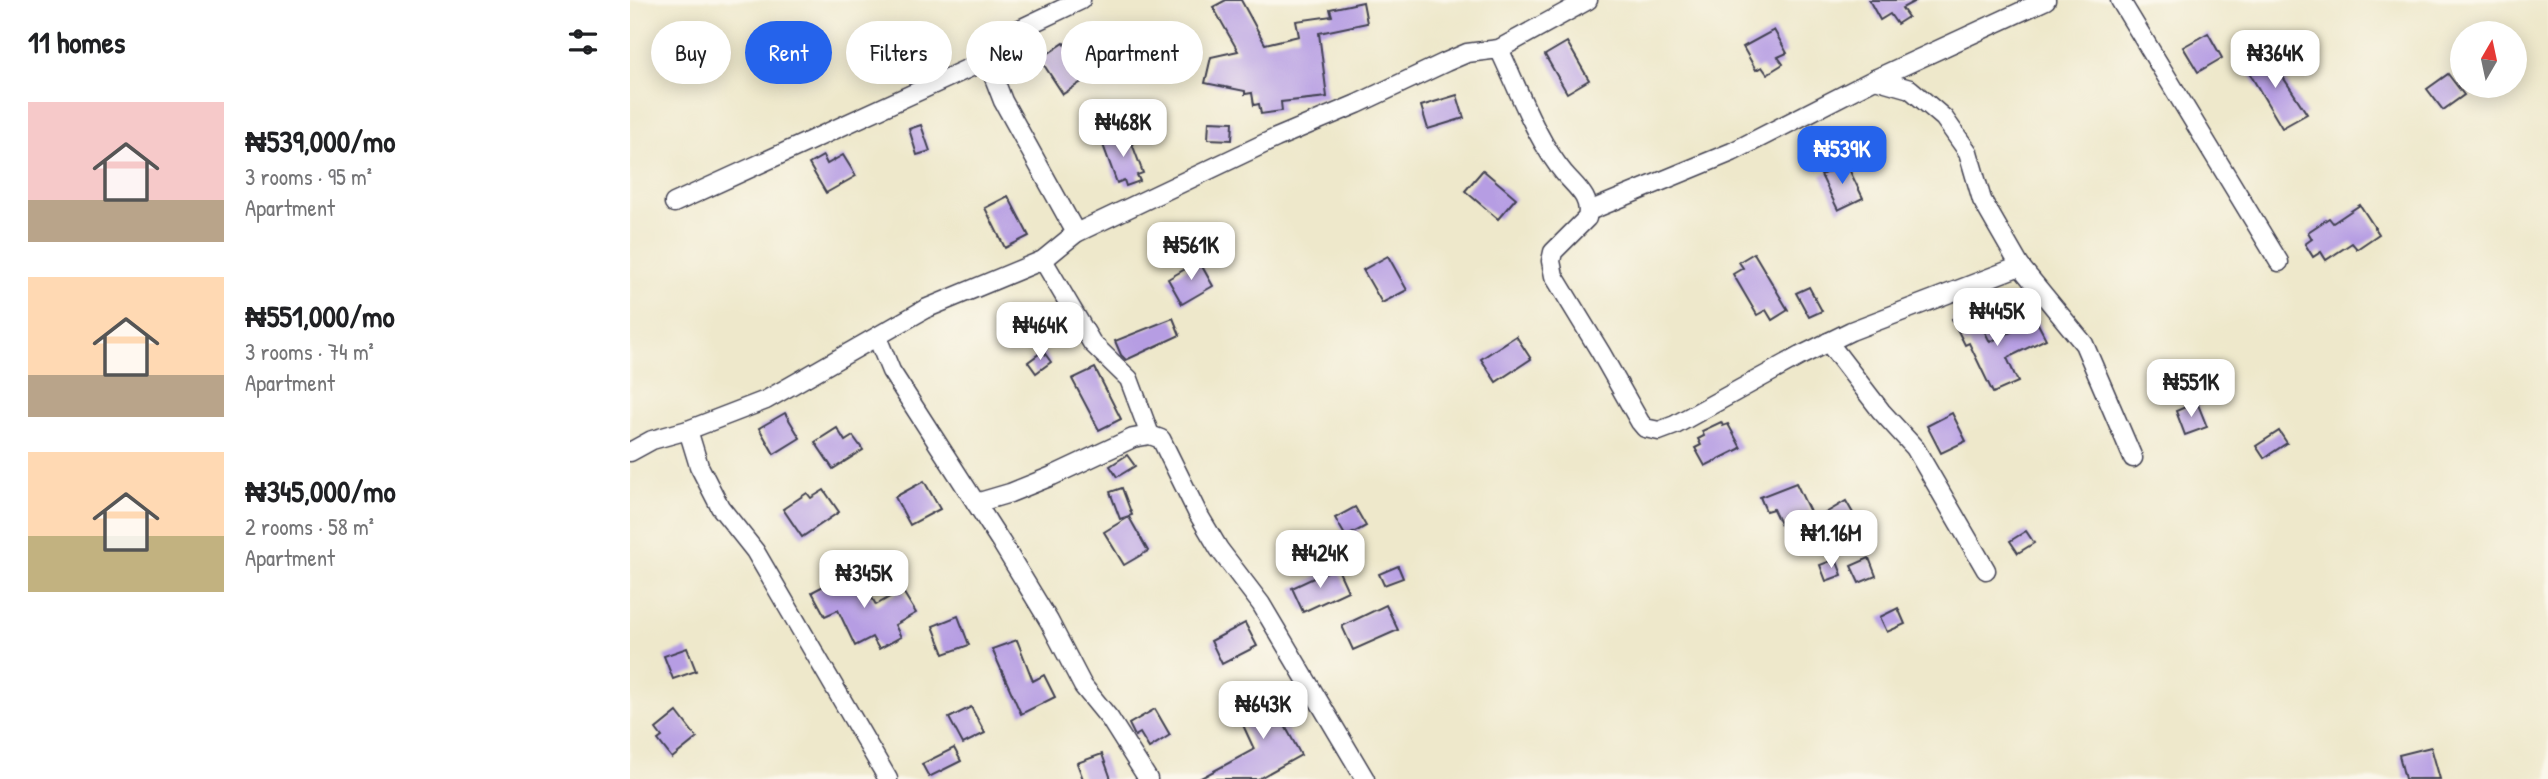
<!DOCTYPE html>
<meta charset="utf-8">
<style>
:root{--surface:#fff;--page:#f2f2f2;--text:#202124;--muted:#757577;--accent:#2563eb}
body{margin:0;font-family:"Patrick Hand",sans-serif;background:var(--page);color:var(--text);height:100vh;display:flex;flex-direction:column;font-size:26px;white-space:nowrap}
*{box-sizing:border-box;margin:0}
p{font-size:23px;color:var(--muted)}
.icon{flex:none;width:38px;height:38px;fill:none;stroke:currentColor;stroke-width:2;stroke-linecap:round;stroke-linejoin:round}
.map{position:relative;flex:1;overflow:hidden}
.side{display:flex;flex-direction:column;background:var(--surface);width:630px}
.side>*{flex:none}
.hud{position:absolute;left:21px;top:21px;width:665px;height:63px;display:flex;gap:14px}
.needle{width:46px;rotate:9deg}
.buttons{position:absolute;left:1820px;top:21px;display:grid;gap:14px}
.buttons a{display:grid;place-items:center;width:77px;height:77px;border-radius:50%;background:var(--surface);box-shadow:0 4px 18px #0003;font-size:35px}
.price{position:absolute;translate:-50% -60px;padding:0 16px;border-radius:14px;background:#fff;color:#222;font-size:23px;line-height:46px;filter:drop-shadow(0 2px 4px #0008)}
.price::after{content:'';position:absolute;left:50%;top:42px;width:21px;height:16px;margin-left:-10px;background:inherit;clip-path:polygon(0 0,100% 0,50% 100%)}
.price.selected{background:var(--accent);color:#fff}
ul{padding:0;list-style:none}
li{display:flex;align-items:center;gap:21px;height:175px;padding:0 28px}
li span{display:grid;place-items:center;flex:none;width:196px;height:140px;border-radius:0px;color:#555}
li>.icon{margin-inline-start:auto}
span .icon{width:84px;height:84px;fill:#fffc;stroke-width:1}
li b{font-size:30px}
h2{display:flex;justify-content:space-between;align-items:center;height:84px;padding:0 28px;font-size:30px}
.chip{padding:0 24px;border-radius:32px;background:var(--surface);box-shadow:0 4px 18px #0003;font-size:24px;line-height:63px}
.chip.selected{background:var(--accent);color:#fff}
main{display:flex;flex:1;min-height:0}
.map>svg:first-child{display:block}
.building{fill:#b69de3}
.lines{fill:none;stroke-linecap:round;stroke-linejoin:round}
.street-casing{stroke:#414051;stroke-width:21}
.street{stroke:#fff;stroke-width:18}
</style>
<main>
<section class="side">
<h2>11 homes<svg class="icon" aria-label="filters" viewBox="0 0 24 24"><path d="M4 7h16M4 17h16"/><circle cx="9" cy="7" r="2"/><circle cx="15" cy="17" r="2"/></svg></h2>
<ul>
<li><span style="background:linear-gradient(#f6c9c9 70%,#b9a48a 0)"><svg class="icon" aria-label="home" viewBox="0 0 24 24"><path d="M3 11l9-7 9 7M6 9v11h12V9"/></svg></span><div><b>₦539,000/mo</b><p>3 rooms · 95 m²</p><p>Apartment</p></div></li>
<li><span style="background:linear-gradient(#ffd9b3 70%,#b9a48a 0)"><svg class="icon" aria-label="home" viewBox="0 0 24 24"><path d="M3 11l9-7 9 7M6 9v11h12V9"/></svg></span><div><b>₦551,000/mo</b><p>3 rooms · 74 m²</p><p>Apartment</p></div></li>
<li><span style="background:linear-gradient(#ffd9b3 60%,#c2b280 0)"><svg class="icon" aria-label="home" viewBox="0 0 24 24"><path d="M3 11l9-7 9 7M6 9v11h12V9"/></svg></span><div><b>₦345,000/mo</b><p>2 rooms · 58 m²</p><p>Apartment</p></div></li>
</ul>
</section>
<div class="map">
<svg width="1918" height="779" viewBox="0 0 1918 779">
<rect width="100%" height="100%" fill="#fbf7ec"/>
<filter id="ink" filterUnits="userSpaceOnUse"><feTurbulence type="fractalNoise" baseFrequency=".0143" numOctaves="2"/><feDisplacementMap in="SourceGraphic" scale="14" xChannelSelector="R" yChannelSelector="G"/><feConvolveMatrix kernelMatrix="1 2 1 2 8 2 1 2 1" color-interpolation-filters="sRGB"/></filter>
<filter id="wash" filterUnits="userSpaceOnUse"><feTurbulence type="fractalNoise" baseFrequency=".00686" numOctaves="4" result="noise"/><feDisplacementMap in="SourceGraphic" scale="28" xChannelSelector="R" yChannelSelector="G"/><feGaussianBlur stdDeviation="1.57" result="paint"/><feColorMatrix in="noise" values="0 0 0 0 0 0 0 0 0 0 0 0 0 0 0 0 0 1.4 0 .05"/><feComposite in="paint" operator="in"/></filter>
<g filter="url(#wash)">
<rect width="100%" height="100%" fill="#eee8cb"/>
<g id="blocks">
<!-- building -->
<g class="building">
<polygon points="596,0 611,0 635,44 669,36 666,21 702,16 700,9 733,2 737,23 689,33 697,97 651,102 652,111 631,114 629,104 624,105 622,93 615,94 615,91 575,83 581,57 608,51 583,7"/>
<polygon points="1239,0 1287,0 1272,8 1278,17 1267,24 1260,14 1250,20"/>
<polygon points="1144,30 1157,53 1148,57 1153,64 1137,74 1132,67 1126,70 1113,47"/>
<polygon points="1578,33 1592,58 1568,72 1553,47"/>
<polygon points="937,42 959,80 937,93 915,55"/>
<polygon points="434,43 456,79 433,94 410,59"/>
<polygon points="1636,51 1677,114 1652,128 1614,64"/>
<polygon points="1818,74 1834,95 1813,110 1797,89"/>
<polygon points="827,95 834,118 798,129 791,106"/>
<polygon points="579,121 603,122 602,140 578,139"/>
<polygon points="291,125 300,151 287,155 279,129"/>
<polygon points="498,133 513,173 507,175 510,181 496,186 494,180 487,183 472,142"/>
<polygon points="213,155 226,176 196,193 179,164 193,156 197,164"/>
<polygon points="1216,163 1233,198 1208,210 1191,175"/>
<polygon points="853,170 886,198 868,219 835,191"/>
<polygon points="378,196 399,236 375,248 355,208"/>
<polygon points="1730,205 1749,234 1727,249 1722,243 1696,260 1691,252 1683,257 1675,244 1682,239 1678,232 1699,218 1703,223"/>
<polygon points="1124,253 1158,310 1142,320 1136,310 1127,315 1103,274 1113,268 1109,262"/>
<polygon points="758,256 777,290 752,303 733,270"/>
<polygon points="569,261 583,286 552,304 538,279"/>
<polygon points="1179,287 1192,311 1179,317 1166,293"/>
<polygon points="1343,309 1360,342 1406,320 1416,339 1377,358 1388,382 1363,393 1339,343 1335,345 1322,319"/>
<polygon points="543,318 550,335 496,360 491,355 485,341"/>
<polygon points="886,336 901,359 866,382 851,359"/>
<polygon points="413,351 421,362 406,373 398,362"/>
<polygon points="465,368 491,419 469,430 442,379"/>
<polygon points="1567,402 1577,427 1555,435 1546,411"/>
<polygon points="155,413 170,438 144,454 129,428"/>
<polygon points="1322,413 1336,441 1311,453 1297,426"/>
<polygon points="1091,422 1093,426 1098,424 1111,448 1075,466 1065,448 1071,445 1068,439 1074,436 1072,431"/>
<polygon points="207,428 215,441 223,436 233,450 203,469 185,442"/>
<polygon points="1649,431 1657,443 1634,458 1626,446"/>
<polygon points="497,455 505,466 487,477 480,466"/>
<polygon points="294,481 310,509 280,525 265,497"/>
<polygon points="1166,483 1180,512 1151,526 1143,509 1136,511 1130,497"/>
<polygon points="492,488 502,515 490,519 480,492"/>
<polygon points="194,490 209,512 172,537 153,509 177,493 181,498"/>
<polygon points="1216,501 1224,515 1203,527 1194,514"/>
<polygon points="725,507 736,526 716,537 705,518"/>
<polygon points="499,517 518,551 494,565 474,532"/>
<polygon points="1396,531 1404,543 1388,553 1380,541"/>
<polygon points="1239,558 1246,576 1229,583 1221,566"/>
<polygon points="1206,559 1212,575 1196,581 1190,565"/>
<polygon points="768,566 773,578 754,585 749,574"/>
<polygon points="707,567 718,591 673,612 662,588"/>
<polygon points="226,569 246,605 272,590 286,613 265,625 271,637 249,649 242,637 225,646 208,610 195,616 182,592"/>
<polygon points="756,605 768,630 723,650 712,626"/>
<polygon points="1268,608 1275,624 1257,632 1250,617"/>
<polygon points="328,616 339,645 314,654 303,626"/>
<polygon points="615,623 627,646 592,664 581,641"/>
<polygon points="387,640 403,681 414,675 425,697 391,714 362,649"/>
<polygon points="57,648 66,671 43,679 34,656"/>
<polygon points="652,691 664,719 654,724 671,755 628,779 569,779 621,751 624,749 607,712"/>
<polygon points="341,707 355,733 333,744 319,718"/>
<polygon points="525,709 540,735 519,748 510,733 505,736 499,724"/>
<polygon points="47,712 67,738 42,758 28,740 32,737 26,729"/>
<polygon points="1801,747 1810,779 1775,779 1769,755"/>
<polygon points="324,748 331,761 299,777 292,764"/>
<polygon points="472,754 481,779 453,779 447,763"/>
</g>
</g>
</g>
<g filter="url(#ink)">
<use href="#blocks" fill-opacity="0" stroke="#414051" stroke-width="2"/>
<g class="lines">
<!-- street casing -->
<g class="street-casing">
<g id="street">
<polyline points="1490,0 1649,262"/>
<path d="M869,49c19,39 37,91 65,124 12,14 28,25 23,45l-34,34 -2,9 3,15 47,77 39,69 5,6 14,3 16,-6 125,-69 51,-25 169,-65"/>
<polyline points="1245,79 1280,89 1314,118 1338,152 1352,200 1390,266 1454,344 1503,458"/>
<polyline points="44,203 361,58"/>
<polyline points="959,211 1102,152 1245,79 1416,0"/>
<polyline points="446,233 373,101 361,70 361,58 363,49 373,37 451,0"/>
<polyline points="413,260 462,343 499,379 520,435"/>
<polyline points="247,337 261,371 371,542 419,621 453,686 480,719 518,779"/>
<polyline points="1198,342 1251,411 1285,448 1356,570"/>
<polyline points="58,430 69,466 90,507 125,551 258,779"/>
<polyline points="0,452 22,440 58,430 136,400 295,309 413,260 446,233 646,138 727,104 816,62 837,53 869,49 958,0"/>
<polyline points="346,503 380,493 422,476 503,438 520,435 531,439 567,512 589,549 631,604 735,779"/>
</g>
</g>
<!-- street -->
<use href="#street" class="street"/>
</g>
</g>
</svg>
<div class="buttons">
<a><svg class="needle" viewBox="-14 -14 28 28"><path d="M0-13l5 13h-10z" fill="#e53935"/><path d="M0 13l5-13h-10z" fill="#757577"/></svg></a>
</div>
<b class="price" style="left:1645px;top:90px">₦364K</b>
<b class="price" style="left:493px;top:159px">₦468K</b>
<b class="price selected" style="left:1212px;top:186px">₦539K</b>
<b class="price" style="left:561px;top:282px">₦561K</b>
<b class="price" style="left:1367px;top:348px">₦445K</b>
<b class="price" style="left:410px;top:362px">₦464K</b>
<b class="price" style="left:1561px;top:419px">₦551K</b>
<b class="price" style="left:1201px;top:570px">₦1.16M</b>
<b class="price" style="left:690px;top:590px">₦424K</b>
<b class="price" style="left:234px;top:610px">₦345K</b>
<b class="price" style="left:633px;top:741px">₦643K</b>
<div class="hud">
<a class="chip">Buy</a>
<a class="chip selected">Rent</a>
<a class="chip">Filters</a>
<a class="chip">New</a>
<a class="chip">Apartment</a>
</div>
</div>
</main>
